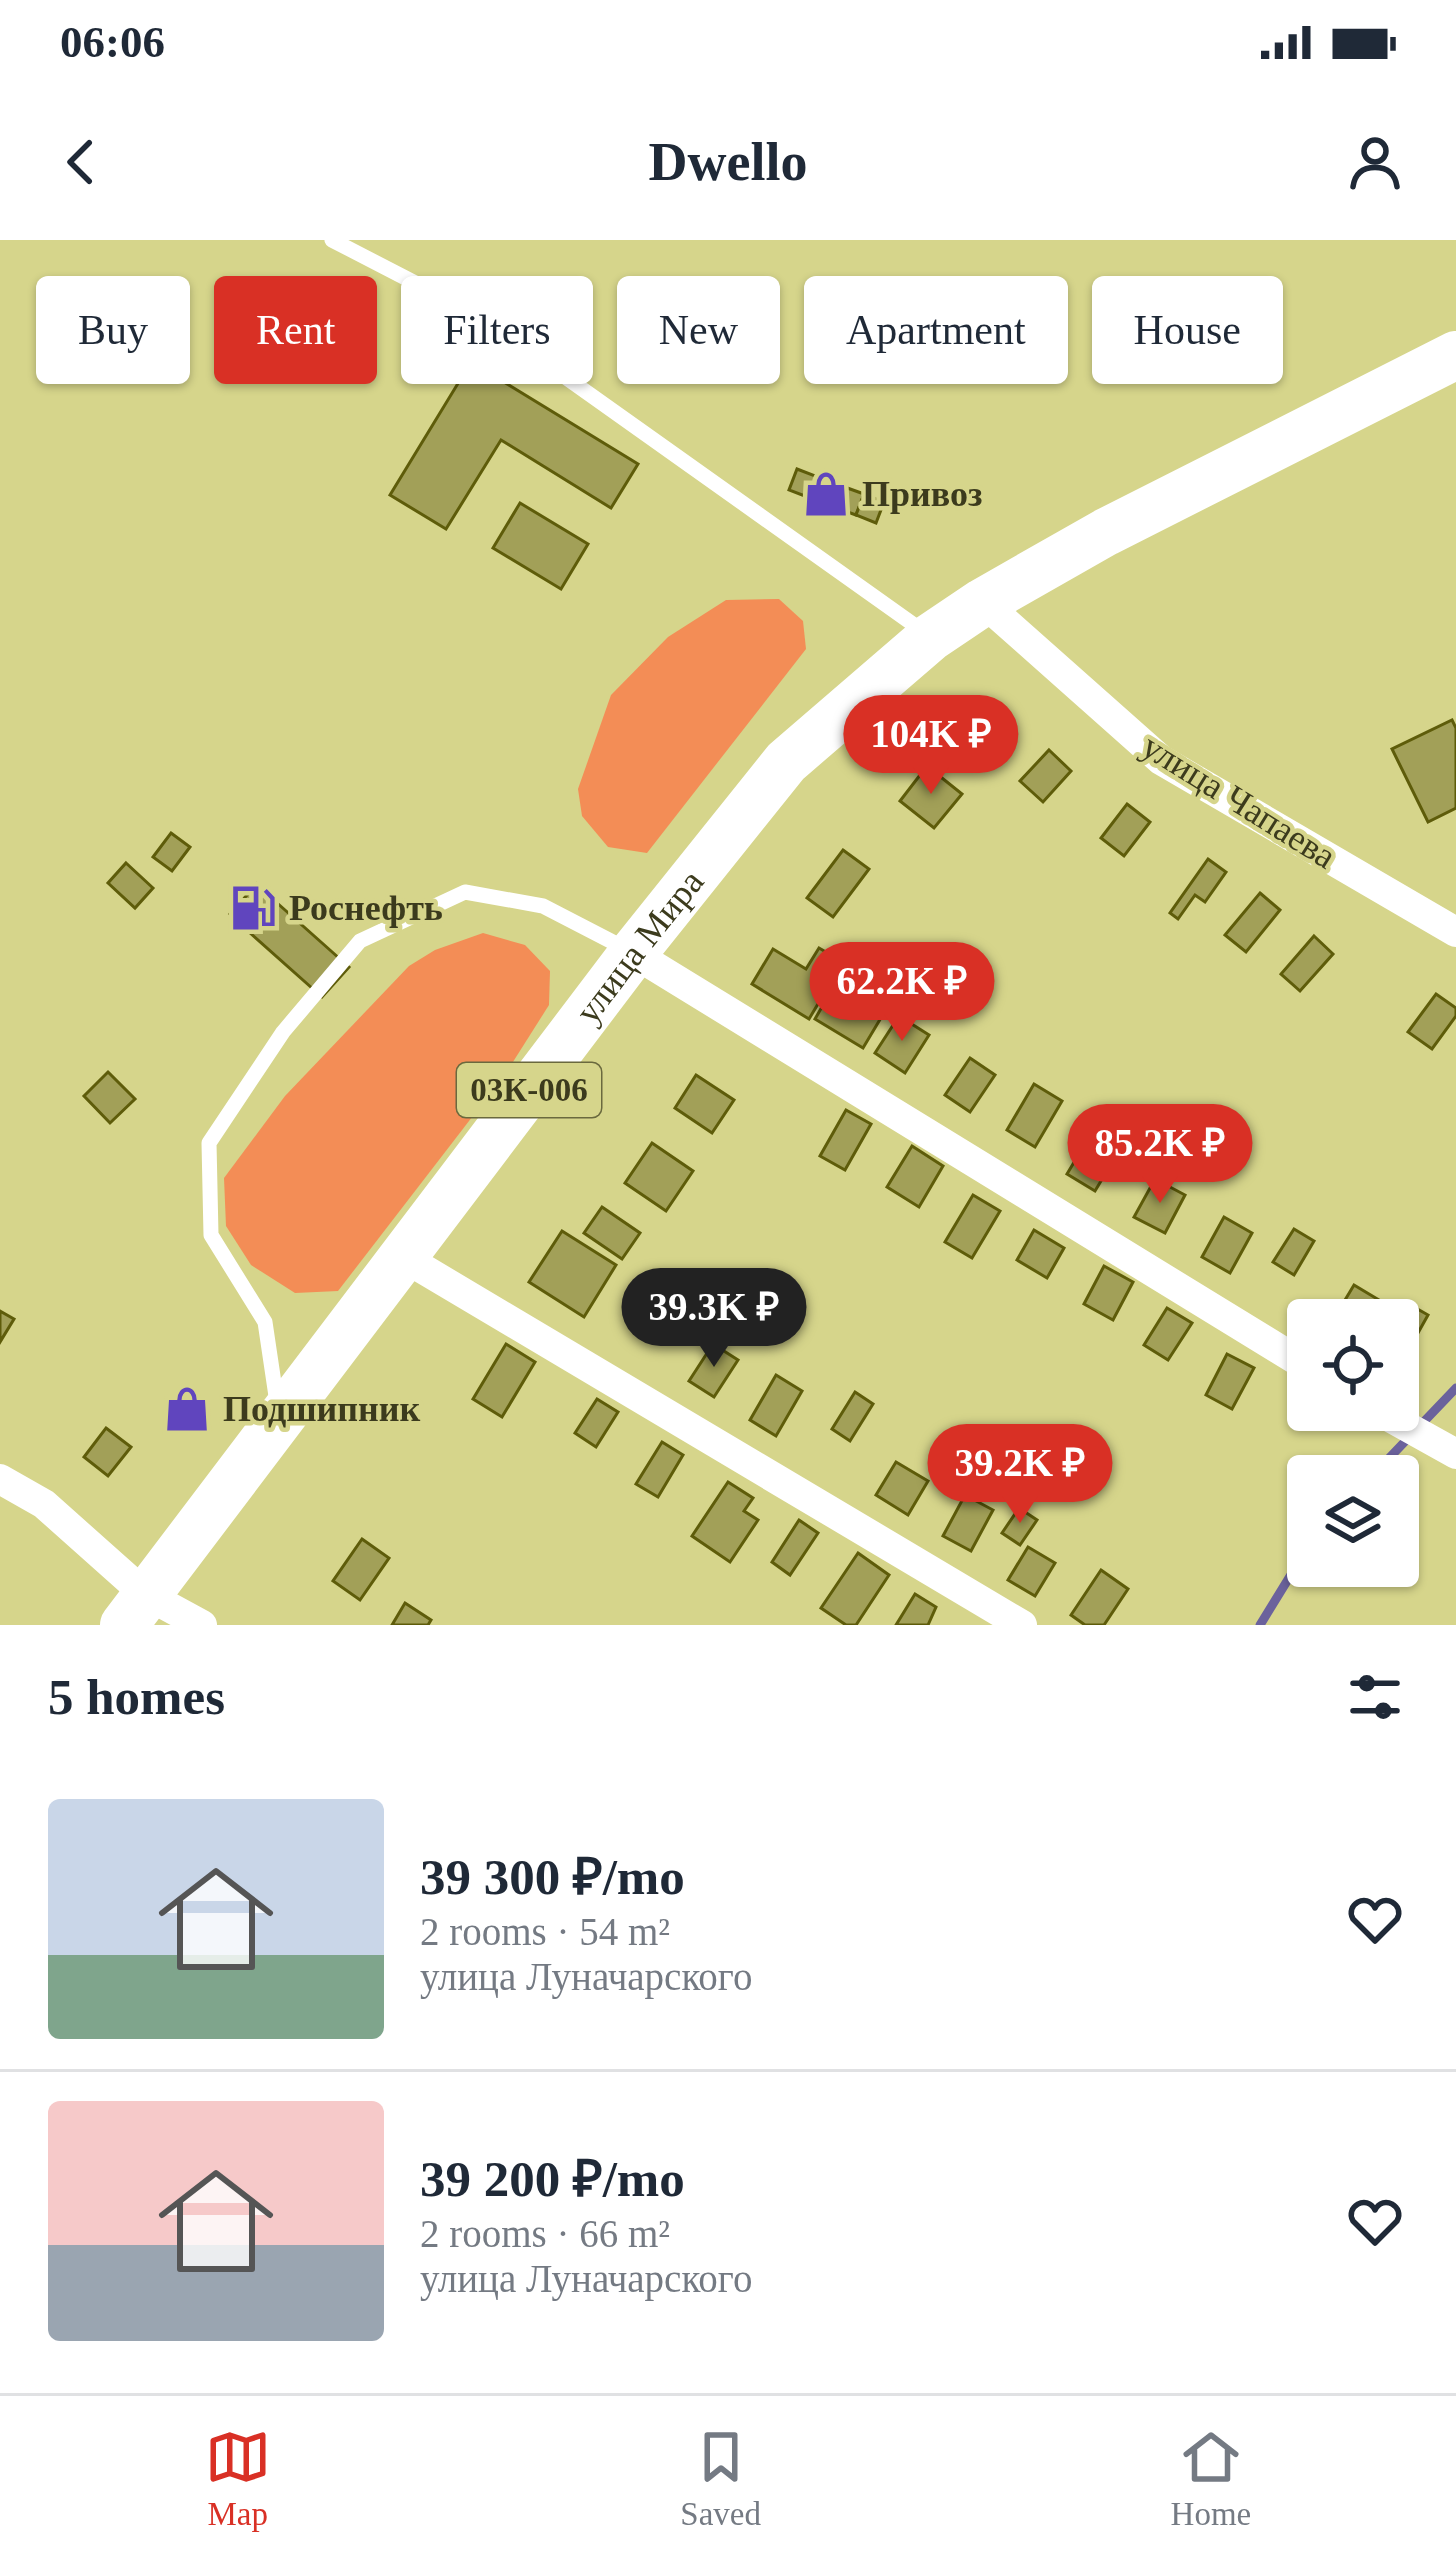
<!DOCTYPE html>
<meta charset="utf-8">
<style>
:root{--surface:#fff;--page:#f6f6f7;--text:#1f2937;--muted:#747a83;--line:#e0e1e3;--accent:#d93025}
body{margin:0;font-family:"Times New Roman",serif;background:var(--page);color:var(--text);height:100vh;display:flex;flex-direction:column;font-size:45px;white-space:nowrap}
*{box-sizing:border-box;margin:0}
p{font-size:39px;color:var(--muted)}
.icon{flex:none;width:66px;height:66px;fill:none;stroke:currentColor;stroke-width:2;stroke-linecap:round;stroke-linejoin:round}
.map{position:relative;height:1385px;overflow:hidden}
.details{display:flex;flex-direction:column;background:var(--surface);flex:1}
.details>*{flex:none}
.top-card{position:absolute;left:36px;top:36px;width:1386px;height:108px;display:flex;gap:24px}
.buttons{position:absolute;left:1287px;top:1059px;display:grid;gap:24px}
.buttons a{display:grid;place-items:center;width:132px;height:132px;border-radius:12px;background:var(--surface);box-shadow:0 3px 9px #0004;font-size:60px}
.price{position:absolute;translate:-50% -102px;padding:0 27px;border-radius:42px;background:var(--accent);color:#fff;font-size:39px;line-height:78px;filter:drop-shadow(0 3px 6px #0008)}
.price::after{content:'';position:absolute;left:50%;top:72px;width:36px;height:27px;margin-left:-18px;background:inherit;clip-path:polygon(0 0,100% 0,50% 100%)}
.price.selected{background:#222;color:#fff}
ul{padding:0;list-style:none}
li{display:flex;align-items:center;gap:36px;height:300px;padding:0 48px}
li+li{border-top:3px solid var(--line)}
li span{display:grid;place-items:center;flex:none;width:336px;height:240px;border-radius:12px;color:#555}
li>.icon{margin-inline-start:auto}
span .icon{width:144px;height:144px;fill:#fffc;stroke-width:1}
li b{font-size:51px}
h2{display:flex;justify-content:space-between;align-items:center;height:144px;padding:0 48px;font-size:51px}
.tag{padding:0 42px;border-radius:12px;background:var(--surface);box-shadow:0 3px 9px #0004;font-size:42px;line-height:108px}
.tag.selected{background:var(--accent);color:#fff}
.status{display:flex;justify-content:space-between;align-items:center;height:84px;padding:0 60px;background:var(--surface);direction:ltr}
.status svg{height:33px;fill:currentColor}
header{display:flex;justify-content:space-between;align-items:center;height:156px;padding:0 48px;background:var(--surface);font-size:54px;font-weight:700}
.menu{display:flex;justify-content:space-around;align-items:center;height:168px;border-top:3px solid var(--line);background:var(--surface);font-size:33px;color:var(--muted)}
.menu a{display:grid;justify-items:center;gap:6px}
.menu .selected{color:var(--accent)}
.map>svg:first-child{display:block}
.green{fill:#f38d56}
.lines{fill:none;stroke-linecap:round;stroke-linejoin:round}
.stream{stroke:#6b629c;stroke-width:9}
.building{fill:#a2a058;stroke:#5e5c0a;stroke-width:3}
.lane{stroke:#fff;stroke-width:15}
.street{stroke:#fff;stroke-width:30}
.primary{stroke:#fff;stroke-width:48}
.labels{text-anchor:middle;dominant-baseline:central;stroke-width:9;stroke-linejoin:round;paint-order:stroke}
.shield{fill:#d6d58b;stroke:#6a693e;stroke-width:3}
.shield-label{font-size:33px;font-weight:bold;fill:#3c3b1d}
.poi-label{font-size:36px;font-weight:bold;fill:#3c3b1d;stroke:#d6d58b;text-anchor:start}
.street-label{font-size:36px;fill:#3c3b1d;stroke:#d6d58b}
</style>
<div class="status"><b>06:06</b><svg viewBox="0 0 49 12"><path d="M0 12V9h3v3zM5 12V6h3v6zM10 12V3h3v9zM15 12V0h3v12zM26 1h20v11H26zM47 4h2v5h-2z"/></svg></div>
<header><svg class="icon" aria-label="back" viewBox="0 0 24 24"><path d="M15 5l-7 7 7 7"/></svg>Dwello<svg class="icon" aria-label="person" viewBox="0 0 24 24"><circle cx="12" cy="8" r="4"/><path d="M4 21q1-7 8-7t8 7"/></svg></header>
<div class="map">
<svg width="1456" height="1385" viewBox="0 0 1456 1385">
<rect width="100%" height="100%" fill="#d6d58b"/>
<!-- green -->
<g class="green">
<polygon points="779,359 803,381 806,409 647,613 608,607 582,576 578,549 611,455 668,397 726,360"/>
<polygon points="483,693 525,705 550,731 549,765 506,833 338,1051 295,1053 251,1025 226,986 224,938 285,856 409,726 435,710"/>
</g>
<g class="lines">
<!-- stream -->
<g class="stream">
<polyline points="1372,1236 1456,1148"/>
<polyline points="1260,1385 1308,1307"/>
</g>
</g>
<!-- building -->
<g class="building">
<polygon points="471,122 638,224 611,268 501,200 446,289 390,255"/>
<polygon points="797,229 818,237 810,258 789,250"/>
<polygon points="818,237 839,245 831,266 810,258"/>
<polygon points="839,245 864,254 856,275 831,266"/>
<polygon points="864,254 884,262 876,283 856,275"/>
<polygon points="520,263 588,304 561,349 493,308"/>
<polygon points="1452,480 1456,488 1456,568 1428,582 1392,509"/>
<polygon points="1049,510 1071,531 1043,562 1020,541"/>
<polygon points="927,526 962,554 934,588 900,561"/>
<polygon points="1127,564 1150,582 1124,616 1101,598"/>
<polygon points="171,593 190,607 172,631 153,617"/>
<polygon points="843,610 869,629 833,677 807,658"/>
<polygon points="1208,619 1226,632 1205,662 1195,655 1178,679 1170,673"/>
<polygon points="126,623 153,648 135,668 108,643"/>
<polygon points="257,644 276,662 249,692 230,674"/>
<polygon points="1260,653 1280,670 1246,712 1225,695"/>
<polygon points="276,662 349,727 322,757 249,692"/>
<polygon points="1314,696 1333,714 1300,751 1281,734"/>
<polygon points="819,708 843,722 809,779 752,744 773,709 806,729"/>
<polygon points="842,732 891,761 863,808 815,779"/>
<polygon points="1436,754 1456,768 1456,776 1432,809 1408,792"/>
<polygon points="899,776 929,795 905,833 875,813"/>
<polygon points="970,818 995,835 970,872 945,855"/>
<polygon points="108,832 135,859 110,883 84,856"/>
<polygon points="696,835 734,860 712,893 675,868"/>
<polygon points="1034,844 1062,861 1035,907 1007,890"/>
<polygon points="846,870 871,884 845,930 820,916"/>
<polygon points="1091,894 1119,911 1095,951 1067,934"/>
<polygon points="652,903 693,931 666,971 625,943"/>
<polygon points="912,906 943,926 919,967 887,947"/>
<polygon points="1155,939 1185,955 1165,993 1134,977"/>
<polygon points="973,955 1000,971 972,1018 945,1002"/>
<polygon points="602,967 640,993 622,1019 584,993"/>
<polygon points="1224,977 1252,993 1230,1033 1202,1017"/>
<polygon points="1294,989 1314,1001 1294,1035 1273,1022"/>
<polygon points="1034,990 1064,1008 1047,1038 1017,1020"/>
<polygon points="562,991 616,1025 584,1077 529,1042"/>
<polygon points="1104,1026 1133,1042 1113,1080 1084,1064"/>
<polygon points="1354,1045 1384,1063 1374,1080 1333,1080"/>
<polygon points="1407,1063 1428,1075 1409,1109 1398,1103 1397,1080"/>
<polygon points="1167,1068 1192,1083 1168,1120 1144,1105"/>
<polygon points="0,1071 14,1079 0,1102"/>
<polygon points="506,1104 535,1122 502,1177 473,1159"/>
<polygon points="713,1104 738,1120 714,1157 689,1141"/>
<polygon points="1227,1114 1254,1128 1232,1169 1206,1155"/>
<polygon points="776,1135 802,1151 776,1196 750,1180"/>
<polygon points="855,1152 873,1164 850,1201 832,1189"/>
<polygon points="597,1159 618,1172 596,1207 575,1193"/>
<polygon points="106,1188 131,1207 108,1236 84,1217"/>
<polygon points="662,1202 683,1215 658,1257 636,1244"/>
<polygon points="896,1222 928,1241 908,1275 876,1255"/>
<polygon points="728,1242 753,1258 744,1271 758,1280 730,1322 692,1296"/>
<polygon points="965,1255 993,1270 971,1311 943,1296"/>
<polygon points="1019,1268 1037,1280 1020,1305 1002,1293"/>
<polygon points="799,1280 818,1293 790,1335 772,1322"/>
<polygon points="362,1299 389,1318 360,1360 333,1341"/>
<polygon points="1028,1307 1055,1323 1035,1356 1008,1340"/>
<polygon points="858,1313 889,1335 856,1385 846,1385 821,1368"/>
<polygon points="1101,1330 1128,1349 1104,1385 1085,1385 1071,1375"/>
<polygon points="915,1354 936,1367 928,1385 896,1385"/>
<polygon points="405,1363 431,1380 428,1385 392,1385"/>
</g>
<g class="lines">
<!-- lane -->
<g class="lane">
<polyline points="332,0 481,77 924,392"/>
<polyline points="277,1163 265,1082 211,995 209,903 283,792 360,701 465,652 543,666 630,711"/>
</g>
<!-- street -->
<g class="street">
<polyline points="983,362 1161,520 1456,692"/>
<polyline points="633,713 1308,1127"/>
<polyline points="403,1017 1022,1385"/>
<polyline points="1377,1170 1456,1214"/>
<polyline points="0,1239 44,1264 145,1354 202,1385"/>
</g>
<!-- primary -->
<path class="primary" id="s1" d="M124,1385l509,-672 153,-191 145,-125 52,-35 123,-70 350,-177"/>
</g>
<!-- icons -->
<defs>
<g id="shop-bare" transform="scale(3.6)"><path d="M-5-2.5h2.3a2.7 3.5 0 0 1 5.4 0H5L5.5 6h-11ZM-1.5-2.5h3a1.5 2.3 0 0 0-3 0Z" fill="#6045be" stroke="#d6d58b" stroke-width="2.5" paint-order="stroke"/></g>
<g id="fuel-bare" transform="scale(3.6)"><path d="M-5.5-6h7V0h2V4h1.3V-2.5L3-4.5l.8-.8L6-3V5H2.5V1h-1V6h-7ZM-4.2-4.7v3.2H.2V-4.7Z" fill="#6045be" stroke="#d6d58b" stroke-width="2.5" paint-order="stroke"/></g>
</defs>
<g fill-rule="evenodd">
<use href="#shop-bare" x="826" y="254"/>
<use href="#fuel-bare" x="253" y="668"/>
<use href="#shop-bare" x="187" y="1169"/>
</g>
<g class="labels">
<!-- shield labels -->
<rect class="shield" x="457" y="823" width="144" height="54" rx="9"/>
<g class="shield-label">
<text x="529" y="850">03К-006</text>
</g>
<!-- poi labels -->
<g class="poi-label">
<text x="862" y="254">Привоз</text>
<text x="289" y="668">Роснефть</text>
<text x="223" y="1169">Подшипник</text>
</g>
<!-- street labels -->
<g class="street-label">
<text transform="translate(1239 561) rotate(32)">улица Чапаева</text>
<text stroke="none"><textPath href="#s1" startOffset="852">улица Мира</textPath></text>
</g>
</g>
</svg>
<div class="buttons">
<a><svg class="icon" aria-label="locate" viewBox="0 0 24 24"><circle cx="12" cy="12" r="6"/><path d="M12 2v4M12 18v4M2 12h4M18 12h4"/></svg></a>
<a><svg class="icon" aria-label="layers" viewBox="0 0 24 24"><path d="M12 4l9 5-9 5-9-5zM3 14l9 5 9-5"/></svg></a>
</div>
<b class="price" style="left:931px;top:557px">104K ₽</b>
<b class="price" style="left:902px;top:804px">62.2K ₽</b>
<b class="price" style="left:1160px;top:966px">85.2K ₽</b>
<b class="price selected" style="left:714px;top:1130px">39.3K ₽</b>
<b class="price" style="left:1020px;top:1286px">39.2K ₽</b>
<div class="top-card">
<a class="tag">Buy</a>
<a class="tag selected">Rent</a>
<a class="tag">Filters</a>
<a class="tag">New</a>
<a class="tag">Apartment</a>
<a class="tag">House</a>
</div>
</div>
<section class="details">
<h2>5 homes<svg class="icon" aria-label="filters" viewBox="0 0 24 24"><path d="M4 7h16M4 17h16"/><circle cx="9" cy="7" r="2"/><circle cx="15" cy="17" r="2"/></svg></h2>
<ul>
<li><span style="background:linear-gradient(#c9d6e8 65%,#7fa58c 0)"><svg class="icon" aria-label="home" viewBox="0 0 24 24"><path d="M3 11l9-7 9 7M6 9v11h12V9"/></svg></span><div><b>39 300 ₽/mo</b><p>2 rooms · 54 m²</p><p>улица Луначарского</p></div><svg class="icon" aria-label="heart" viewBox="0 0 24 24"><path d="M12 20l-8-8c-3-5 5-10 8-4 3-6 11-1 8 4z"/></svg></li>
<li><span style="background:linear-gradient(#f6c9c9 60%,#9aa5b1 0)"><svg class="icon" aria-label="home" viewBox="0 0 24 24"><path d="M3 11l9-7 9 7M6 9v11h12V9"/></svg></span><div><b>39 200 ₽/mo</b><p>2 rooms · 66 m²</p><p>улица Луначарского</p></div><svg class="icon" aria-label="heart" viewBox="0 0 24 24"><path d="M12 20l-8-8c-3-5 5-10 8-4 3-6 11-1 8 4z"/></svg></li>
</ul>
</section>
<nav class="menu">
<a class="selected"><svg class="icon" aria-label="map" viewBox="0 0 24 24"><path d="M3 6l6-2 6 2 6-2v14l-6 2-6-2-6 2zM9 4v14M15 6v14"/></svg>Map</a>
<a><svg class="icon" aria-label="saved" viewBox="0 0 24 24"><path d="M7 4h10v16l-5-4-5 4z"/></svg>Saved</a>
<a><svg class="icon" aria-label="home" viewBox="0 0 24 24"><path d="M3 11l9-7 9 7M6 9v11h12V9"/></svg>Home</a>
</nav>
